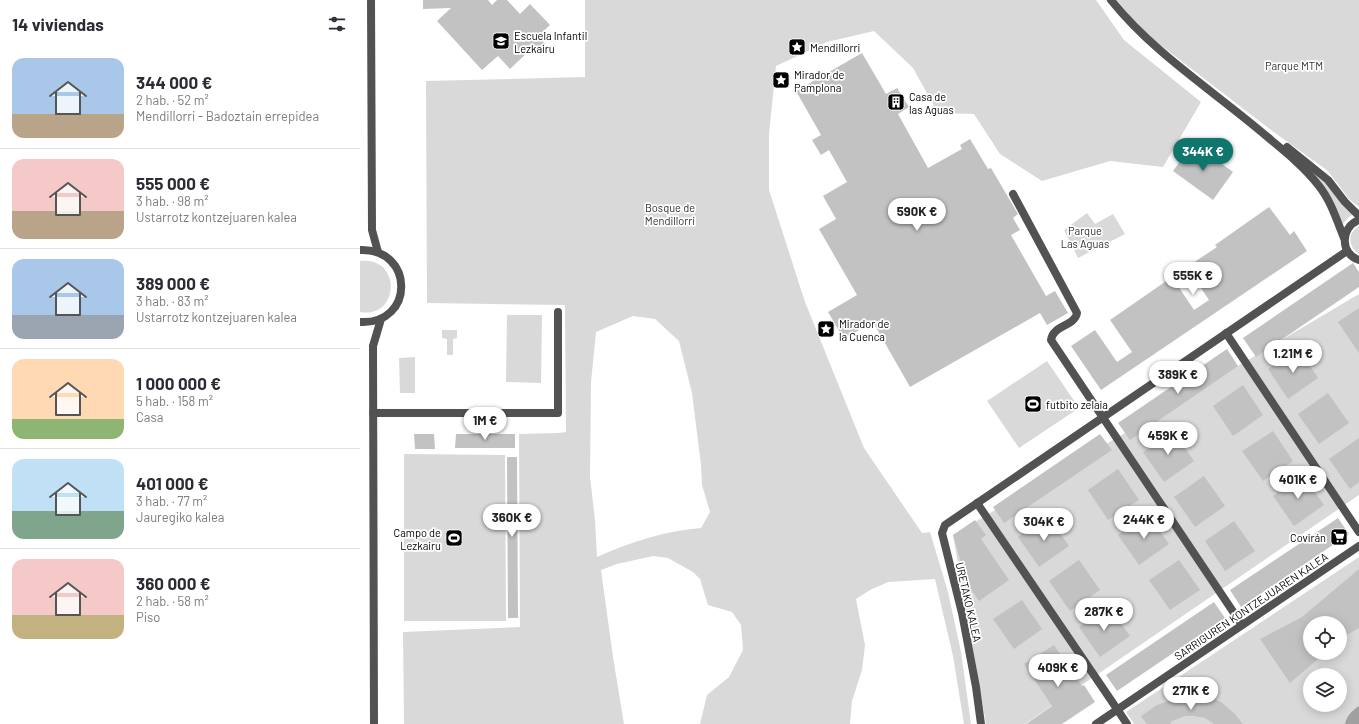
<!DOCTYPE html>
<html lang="es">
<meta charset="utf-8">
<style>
:root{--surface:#fff;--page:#f2f2f3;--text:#2b2b33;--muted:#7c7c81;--line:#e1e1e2;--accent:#0f766e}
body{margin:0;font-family:Barlow,sans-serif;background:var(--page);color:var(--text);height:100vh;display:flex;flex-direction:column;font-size:15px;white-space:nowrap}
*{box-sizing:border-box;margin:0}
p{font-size:13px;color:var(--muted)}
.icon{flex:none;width:22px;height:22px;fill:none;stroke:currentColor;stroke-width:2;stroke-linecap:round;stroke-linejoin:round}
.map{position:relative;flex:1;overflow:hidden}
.details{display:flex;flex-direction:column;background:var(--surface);width:360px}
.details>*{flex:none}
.tools{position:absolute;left:943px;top:616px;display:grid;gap:8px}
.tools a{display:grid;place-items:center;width:44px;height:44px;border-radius:50%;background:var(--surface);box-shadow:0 2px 10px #0003;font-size:20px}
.price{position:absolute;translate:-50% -34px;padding:0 9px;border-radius:14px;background:#fff;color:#222;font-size:13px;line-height:26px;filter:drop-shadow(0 1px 2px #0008)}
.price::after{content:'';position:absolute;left:50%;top:24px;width:12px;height:9px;margin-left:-6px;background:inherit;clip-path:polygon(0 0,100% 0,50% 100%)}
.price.on{background:var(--accent);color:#fff}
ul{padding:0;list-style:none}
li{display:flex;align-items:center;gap:12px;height:100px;padding:0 12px}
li+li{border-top:1px solid var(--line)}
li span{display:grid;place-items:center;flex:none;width:112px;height:80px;border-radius:12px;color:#555}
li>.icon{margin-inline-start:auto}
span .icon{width:48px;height:48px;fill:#fffc;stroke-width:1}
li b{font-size:17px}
h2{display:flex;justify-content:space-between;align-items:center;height:48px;padding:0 12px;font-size:17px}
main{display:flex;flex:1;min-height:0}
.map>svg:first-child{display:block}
.green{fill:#d9d9d9;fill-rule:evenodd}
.water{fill:#a0a0a0}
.building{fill:#c2c2c2}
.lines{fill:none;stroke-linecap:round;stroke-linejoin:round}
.pedestrian{stroke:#525252;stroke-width:8}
.minor{stroke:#525252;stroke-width:8}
.tertiary{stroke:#525252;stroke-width:8}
.labels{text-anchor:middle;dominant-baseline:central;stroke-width:3.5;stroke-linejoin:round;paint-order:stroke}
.poi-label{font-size:11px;fill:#000;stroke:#fff;text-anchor:start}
.park-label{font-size:11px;fill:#303030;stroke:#fff}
.street-label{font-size:11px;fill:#000;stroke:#fff}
</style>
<main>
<section class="details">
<h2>14 viviendas<svg class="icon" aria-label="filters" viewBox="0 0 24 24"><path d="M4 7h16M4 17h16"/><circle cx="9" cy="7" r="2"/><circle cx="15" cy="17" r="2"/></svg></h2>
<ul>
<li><span style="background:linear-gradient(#a9c7e8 70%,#b9a48a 0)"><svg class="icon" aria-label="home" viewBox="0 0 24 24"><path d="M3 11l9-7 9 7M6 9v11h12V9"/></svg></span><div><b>344 000 €</b><p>2 hab. · 52 m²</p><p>Mendillorri - Badoztain errepidea</p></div></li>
<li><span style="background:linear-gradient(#f6c9c9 65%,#b9a48a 0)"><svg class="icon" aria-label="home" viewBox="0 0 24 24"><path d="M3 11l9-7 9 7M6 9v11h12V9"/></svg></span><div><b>555 000 €</b><p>3 hab. · 98 m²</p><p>Ustarrotz kontzejuaren kalea</p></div></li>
<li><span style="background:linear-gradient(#a9c7e8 70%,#9aa5b1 0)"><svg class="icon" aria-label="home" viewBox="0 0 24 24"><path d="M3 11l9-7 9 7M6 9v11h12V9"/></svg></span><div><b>389 000 €</b><p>3 hab. · 83 m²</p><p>Ustarrotz kontzejuaren kalea</p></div></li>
<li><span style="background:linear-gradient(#ffd9b3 75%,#8fb573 0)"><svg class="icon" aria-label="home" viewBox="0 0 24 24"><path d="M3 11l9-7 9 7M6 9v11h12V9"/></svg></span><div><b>1 000 000 €</b><p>5 hab. · 158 m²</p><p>Casa</p></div></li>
<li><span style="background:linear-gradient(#bfe0f5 65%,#7fa58c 0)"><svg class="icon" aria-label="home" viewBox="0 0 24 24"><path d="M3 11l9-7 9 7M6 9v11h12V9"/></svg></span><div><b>401 000 €</b><p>3 hab. · 77 m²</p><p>Jauregiko kalea</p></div></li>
<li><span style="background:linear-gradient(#f6c9c9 70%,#c2b280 0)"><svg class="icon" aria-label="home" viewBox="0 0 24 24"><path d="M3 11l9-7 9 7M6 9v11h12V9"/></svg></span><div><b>360 000 €</b><p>2 hab. · 58 m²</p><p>Piso</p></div></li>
</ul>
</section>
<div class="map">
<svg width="999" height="724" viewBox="0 0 999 724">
<rect width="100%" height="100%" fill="#fff"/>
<!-- green -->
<g class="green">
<path d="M225,0h511l28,40 77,62 -38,65 -53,-6 -68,20 -42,-27 -26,-40 -36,-1 -25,-45 -39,-37 -47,11 -51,24 -7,68v56l36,112 59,146 58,85 8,-1 18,60 13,60 10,72h-7l-11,-68 -18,-77 -47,3 -18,8 -14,9 9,46 -3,25 -10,31 -2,23h-150l7,-29 22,-18 14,-27 -2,-25 -9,-13 -24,-7 -8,-26 -7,-7 -25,-14 -15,-2 -36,8 -16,6 12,87 11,67h-220l-1,-92 117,-5 -1,-193 39,-1 8,-1 -1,-127 -138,-2 -1,-222 159,-4zM273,316l22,3 24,22 13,52 9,72 1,20 8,27 -9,16c-37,3 -70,14 -104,29l-2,-37 -5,-43 1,-95 5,-50z"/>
<polygon points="757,0 999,0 999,207 989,199 968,171 911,130 794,40 770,16"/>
<polygon points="953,173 963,180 994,214 989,217 983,224"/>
<polygon points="727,213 735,224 753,214 765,234 718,258 704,230"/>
<path d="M999,226v28c-11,-7 -12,-21 0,-28z"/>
<path d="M0,261c42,-5 40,58 0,51z"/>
<polygon points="999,294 999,495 665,724 626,724 593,535"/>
<polygon points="147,315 182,315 181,383 146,382"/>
<polygon points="82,330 97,330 97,338 93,339 93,355 87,355 87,339 82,338"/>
<polygon points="55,357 55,393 40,393 39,358"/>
<polygon points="687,361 719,408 659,448 627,401"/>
<polygon points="44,454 145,455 146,621 44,621"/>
<path d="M999,557v167h-225l-8,-12zM950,623h30v30h-30zM950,675h30v30h-30z"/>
</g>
<!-- water -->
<path class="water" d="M999,706v18h-14c2,-9 7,-13 14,-18z"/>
<!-- building -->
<g class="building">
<polygon points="63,0 128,0 132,5 137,0 147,0 160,14 170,4 190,25 178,36 187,46 177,55 171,49 150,69 138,56 122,70 77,21 91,8 63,9"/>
<polygon points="502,53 526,94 537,88 549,107 538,114 568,168 602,149 600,145 610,139 628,169 631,168 658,214 653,218 660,230 651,235 686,296 695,291 708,313 687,325 680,313 550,387 513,322 484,339 468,312 497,295 459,229 476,219 463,196 487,182 469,150 461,155 452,140 461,135 436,91"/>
<polygon points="833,143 873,172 853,200 813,171"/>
<polygon points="909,207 930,235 934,231 947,251 741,390 711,346 735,330 757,362 772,352 750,320 812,277 834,310 849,300 827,267 857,247 855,245"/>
<polygon points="993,263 999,272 999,287 896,357 883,338"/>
<polygon points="999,308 999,353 978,322"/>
<polygon points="938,348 958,378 928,399 908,369"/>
<polygon points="867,349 878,366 770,440 758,423"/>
<polygon points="883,385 903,415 873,436 853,406"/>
<polygon points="968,393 989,423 959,444 938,414"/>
<polygon points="813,431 834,461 804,482 783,452"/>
<polygon points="913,431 933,461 903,481 882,451"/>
<polygon points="54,434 74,434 75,449 55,449"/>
<polygon points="96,434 155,434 155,448 95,448"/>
<polygon points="740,434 752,450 644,523 633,507"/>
<polygon points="999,438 999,482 990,489 969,459"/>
<polygon points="147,457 157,457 158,618 148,618"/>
<polygon points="758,469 779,500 748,520 728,490"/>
<polygon points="943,475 964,505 934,526 913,496"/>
<polygon points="844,476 865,506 835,527 814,497"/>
<polygon points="788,514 809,544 779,565 758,535"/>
<polygon points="688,516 709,546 679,567 658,537"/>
<polygon points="978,518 989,534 881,607 870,590"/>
<polygon points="615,520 626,535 621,539 649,580 619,601 599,572 603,570 593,535"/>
<polygon points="874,521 895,551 865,571 845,541"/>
<polygon points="719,560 740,590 710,611 689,581"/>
<polygon points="819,560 840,590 810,610 789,580"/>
<polygon points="999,569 999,628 980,639 980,623 950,623 950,653 965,653 930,683 900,639 942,617"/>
<polygon points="662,600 682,629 654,649 633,619"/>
<polygon points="854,602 865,618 757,691 746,675"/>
<polygon points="749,606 770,636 740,657 719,627"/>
<polygon points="694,645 722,686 724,685 735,702 702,724 666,724 692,706 664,664"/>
<polygon points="831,695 852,698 861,702 875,714 883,724 854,724 845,718 834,716 825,716 810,722 812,724 787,724 781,716 797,705 820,697"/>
</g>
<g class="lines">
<!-- pedestrian -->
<g class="pedestrian">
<polyline points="13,413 198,413 198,312"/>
<polyline points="757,709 767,724"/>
</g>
<!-- minor -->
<g class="minor">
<path d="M653,194l64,119c-2,13 -24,12 -26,27l191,285"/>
<polyline points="866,333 999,532"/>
<polyline points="617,503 757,709"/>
<polyline points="621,724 616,687 602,613 582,533 585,525 987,251"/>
<polyline points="736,724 999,546"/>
</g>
<!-- tertiary -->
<g class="tertiary">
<polyline points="11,0 12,230 18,252"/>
<path d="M751,0c44,55 106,93 160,140 17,14 34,28 48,46 12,15 18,35 25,52"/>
<polyline points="927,147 968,180 985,202 999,216"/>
<path d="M999,220c-19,7 -19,34 0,40"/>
<path d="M0,250c55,-2 55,75 0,72"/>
<polyline points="14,724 13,346 21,319"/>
</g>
</g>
<!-- icons -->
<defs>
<g id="school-square" transform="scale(0.9)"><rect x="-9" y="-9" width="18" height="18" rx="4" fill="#000" stroke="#fff"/><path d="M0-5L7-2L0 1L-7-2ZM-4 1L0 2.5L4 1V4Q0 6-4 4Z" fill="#fff"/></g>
<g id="sight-square" transform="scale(0.9)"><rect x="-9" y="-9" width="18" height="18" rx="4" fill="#000" stroke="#fff"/><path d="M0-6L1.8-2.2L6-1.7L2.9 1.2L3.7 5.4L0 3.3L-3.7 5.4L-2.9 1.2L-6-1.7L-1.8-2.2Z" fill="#fff"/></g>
<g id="building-square" transform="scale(0.9)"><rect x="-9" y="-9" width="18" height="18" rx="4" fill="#000" stroke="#fff"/><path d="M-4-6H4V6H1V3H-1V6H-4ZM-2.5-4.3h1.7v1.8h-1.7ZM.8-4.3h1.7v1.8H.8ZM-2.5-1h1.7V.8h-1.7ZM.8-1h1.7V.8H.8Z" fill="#fff"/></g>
<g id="stadium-square" transform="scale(0.9)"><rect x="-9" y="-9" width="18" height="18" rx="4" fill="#000" stroke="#fff"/><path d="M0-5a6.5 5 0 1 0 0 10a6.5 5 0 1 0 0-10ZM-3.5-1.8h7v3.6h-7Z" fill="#fff"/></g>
<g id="supermarket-square" transform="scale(0.9)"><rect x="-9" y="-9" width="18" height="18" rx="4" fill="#000" stroke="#fff"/><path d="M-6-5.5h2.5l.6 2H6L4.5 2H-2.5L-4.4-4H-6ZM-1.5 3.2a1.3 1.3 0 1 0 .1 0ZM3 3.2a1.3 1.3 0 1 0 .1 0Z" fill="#fff"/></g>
</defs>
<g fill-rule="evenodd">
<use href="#school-square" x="141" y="41"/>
<use href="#sight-square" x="437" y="47"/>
<use href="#sight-square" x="421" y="80"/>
<use href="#building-square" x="536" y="102"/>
<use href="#sight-square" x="466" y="329"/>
<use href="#stadium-square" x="673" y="404"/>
<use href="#supermarket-square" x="979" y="537"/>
<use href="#stadium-square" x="94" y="538"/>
</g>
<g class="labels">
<!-- poi labels -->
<g class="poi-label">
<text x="154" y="35">Escuela Infantil<tspan x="154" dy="13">Lezkairu</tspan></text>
<text x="450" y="47">Mendillorri</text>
<text x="434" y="74">Mirador de<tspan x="434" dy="13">Pamplona</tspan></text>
<text x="549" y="96">Casa de<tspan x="549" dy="13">las Aguas</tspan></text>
<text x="479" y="323">Mirador de<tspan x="479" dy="13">la Cuenca</tspan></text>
<text x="686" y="404">futbito zelaia</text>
<text x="81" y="532" text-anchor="end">Campo de<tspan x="81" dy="13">Lezkairu</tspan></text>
<text x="966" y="537" text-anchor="end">Covirán</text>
</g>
<!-- park labels -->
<g class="park-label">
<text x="934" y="65">Parque MTM</text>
<text x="310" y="207">Bosque de<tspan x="310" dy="13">Mendillorri</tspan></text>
<text x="725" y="230">Parque<tspan x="725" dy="13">Las Aguas</tspan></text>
</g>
<!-- street labels -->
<g class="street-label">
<text transform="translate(609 602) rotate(77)">URETAKO KALEA</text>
<text transform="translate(891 606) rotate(-34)">SARRIGUREN KONTZEJUAREN KALEA</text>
</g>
</g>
</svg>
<div class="tools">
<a><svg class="icon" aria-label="locate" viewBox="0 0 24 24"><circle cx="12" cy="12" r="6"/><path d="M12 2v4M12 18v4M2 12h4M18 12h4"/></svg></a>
<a><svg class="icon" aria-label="layers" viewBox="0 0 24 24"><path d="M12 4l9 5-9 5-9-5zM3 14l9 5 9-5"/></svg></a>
</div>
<b class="price on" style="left:843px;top:172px">344K €</b>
<b class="price" style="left:557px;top:232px">590K €</b>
<b class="price" style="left:833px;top:296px">555K €</b>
<b class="price" style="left:933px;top:374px">1.21M €</b>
<b class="price" style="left:818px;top:395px">389K €</b>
<b class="price" style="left:125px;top:441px">1M €</b>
<b class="price" style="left:808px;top:456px">459K €</b>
<b class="price" style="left:938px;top:500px">401K €</b>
<b class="price" style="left:152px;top:538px">360K €</b>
<b class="price" style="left:784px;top:540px">244K €</b>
<b class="price" style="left:684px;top:542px">304K €</b>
<b class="price" style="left:744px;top:632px">287K €</b>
<b class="price" style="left:698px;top:688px">409K €</b>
<b class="price" style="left:831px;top:711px">271K €</b>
</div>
</main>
